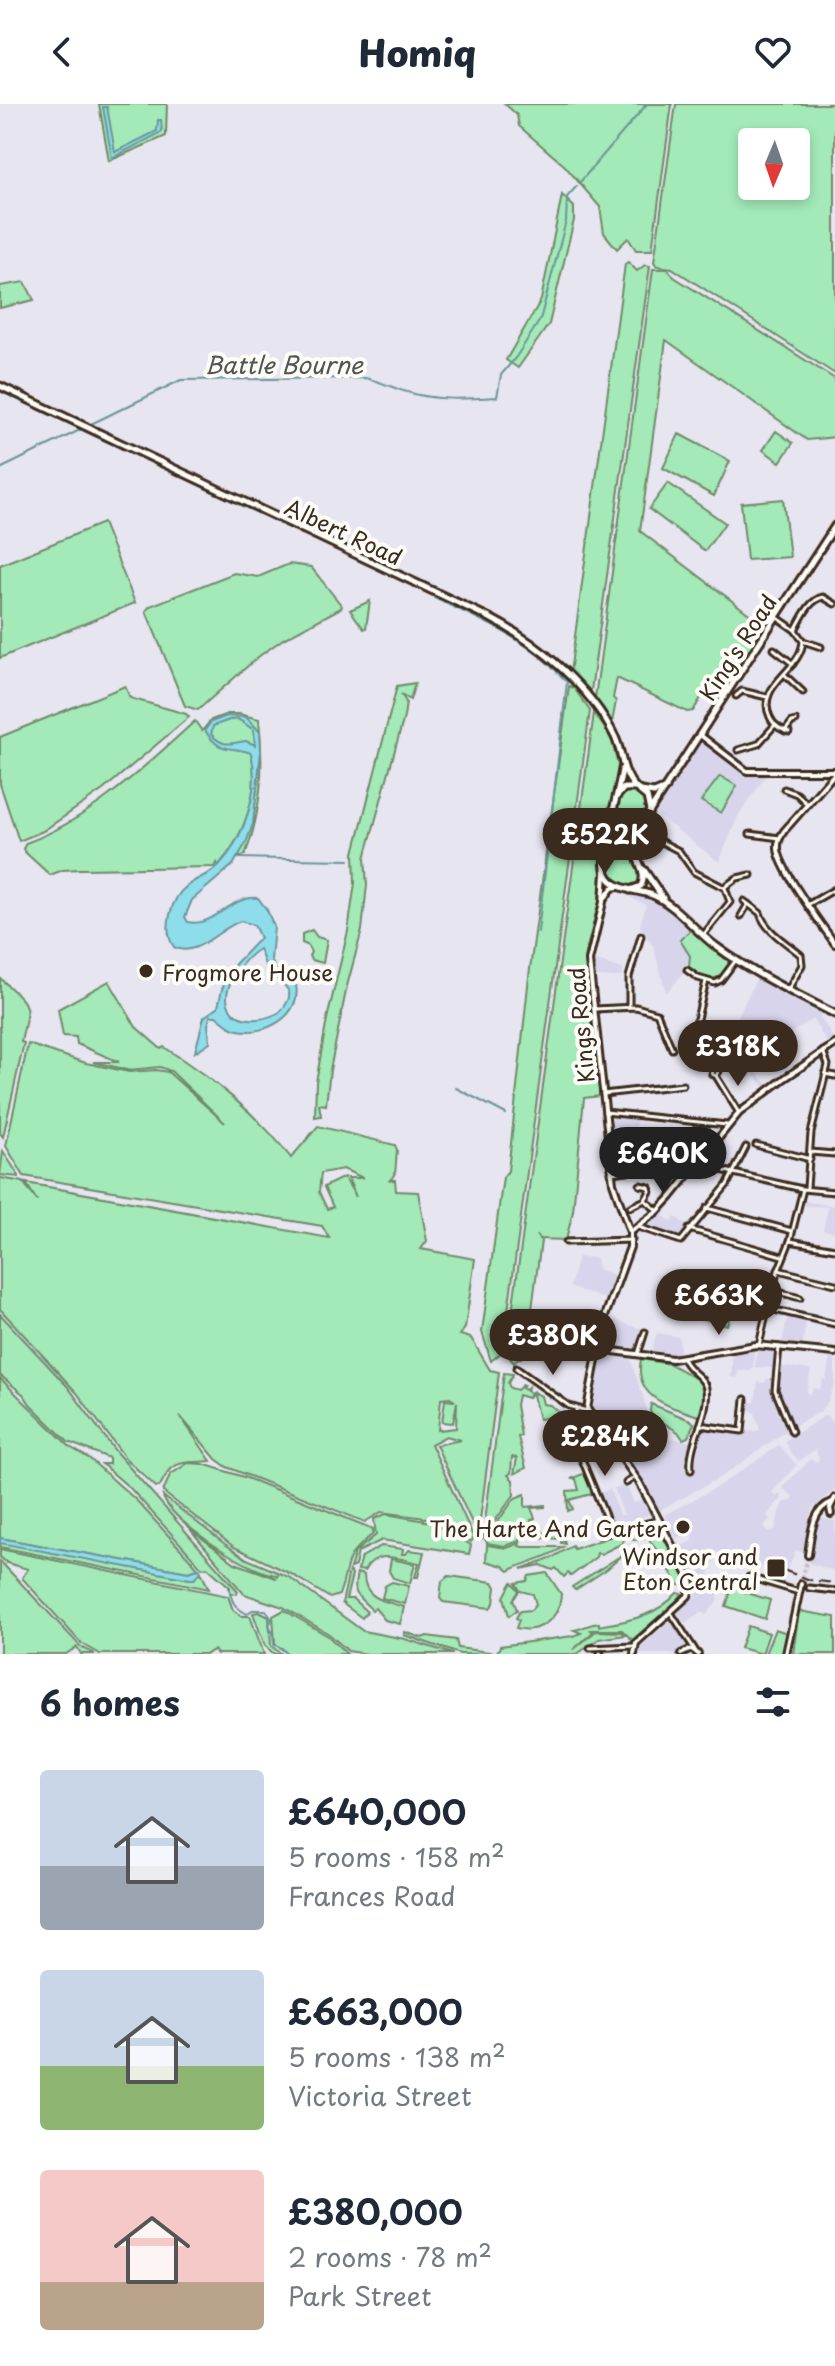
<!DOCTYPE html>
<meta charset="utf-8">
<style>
:root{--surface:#fff;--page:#f2f2f3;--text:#1f2937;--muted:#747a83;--accent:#3b2a1e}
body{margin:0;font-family:"Playpen Sans",sans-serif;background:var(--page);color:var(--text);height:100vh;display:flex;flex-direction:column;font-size:30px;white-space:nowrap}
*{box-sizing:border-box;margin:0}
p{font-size:26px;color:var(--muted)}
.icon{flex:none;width:44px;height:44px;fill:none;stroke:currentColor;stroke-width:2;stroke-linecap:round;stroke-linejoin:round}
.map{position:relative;height:1550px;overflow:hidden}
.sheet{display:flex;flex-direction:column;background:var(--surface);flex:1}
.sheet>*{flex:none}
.needle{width:52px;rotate:182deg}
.buttons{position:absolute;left:738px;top:24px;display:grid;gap:16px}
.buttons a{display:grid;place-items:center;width:72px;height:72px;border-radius:8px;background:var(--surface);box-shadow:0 4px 12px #0003;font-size:40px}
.price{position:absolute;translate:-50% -68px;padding:0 18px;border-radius:28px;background:var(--accent);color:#fff;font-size:26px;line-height:52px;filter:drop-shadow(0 2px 4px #0008)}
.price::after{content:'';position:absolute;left:50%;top:48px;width:24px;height:18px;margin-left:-12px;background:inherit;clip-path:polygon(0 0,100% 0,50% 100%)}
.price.selected{background:#222;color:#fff}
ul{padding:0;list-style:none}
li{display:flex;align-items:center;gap:24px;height:200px;padding:0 40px}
li span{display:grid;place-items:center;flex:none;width:224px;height:160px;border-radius:8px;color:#555}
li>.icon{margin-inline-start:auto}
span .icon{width:96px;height:96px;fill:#fffc;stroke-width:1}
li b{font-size:34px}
h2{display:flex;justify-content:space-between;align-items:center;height:96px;padding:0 40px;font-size:34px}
header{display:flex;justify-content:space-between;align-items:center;height:104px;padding:0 40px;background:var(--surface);font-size:36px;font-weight:800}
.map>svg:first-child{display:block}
.built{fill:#d8d4eb}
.green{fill:#a3eab8;stroke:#6f8a6b;stroke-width:2;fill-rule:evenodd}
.water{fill:#8eddeb;stroke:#6d9599;stroke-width:2;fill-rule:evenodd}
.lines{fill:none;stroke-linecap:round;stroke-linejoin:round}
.stream{stroke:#6d9599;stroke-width:2}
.tertiary-tunnel{stroke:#c5c0c6;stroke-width:4;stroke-dasharray:4 2;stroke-linecap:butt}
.minor-casing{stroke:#3b2a1e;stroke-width:9}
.tertiary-casing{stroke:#3b2a1e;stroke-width:10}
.secondary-casing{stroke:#3b2a1e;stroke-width:10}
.primary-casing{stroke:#3b2a1e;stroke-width:11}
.minor{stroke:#fdfcf7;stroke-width:3}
.tertiary{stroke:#fdfcf7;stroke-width:4}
.secondary{stroke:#fdfcf7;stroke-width:4}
.primary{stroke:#fdfcf7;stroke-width:5}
.rail{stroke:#3b2a1e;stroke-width:2;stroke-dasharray:12 6;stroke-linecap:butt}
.poi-dot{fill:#3b2a1e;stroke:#fdfcf7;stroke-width:3}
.labels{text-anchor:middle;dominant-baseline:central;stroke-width:8;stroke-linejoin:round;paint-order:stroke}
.street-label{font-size:22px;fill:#3b2a1e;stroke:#fdfcf7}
.poi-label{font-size:22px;fill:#3b2a1e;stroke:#fdfcf7;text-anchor:end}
.water-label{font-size:24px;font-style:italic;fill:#505751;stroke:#fdfcf7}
</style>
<header><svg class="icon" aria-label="back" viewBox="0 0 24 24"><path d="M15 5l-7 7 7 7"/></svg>Homiq<svg class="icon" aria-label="heart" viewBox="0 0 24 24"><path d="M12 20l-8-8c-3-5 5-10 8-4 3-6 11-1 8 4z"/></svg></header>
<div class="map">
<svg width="835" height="1550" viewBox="0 0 835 1550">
<rect width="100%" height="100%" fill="#e7e5f0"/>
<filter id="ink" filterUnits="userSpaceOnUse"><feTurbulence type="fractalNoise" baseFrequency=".0125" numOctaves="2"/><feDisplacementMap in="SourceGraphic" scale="16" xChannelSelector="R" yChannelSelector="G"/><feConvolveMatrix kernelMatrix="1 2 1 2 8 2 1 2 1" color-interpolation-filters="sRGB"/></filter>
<g filter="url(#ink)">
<!-- built -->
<g class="built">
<polygon points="701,637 744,669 767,670 738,712 719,758 655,709"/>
<polygon points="631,791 652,793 690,826 680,836 690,853 690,862 666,889 653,842 640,822 646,801 631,794"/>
<polygon points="593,856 623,865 622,873 595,873"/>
<polygon points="757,874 826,910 819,911 834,935 827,939 813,915 786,932 754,956 759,962 754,966 768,981 765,983 753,969 744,977 739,972 751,963 727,934"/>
<polygon points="615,1010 637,1013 636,1027 666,1029 664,1038 611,1030 611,1019"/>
<polygon points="802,1097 835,1102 835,1128 823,1126 828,1103 801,1101"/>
<polygon points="661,1110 672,1118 675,1113 688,1122 680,1134 648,1125 648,1123"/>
<polygon points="578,1153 596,1154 598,1165 616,1172 608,1196 570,1183"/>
<polygon points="788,1209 807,1214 802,1241 782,1239"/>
<polygon points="609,1214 645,1226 638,1247 608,1241 605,1236"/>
<polygon points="657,1229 679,1233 680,1251 651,1249"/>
<polygon points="754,1245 753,1263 749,1267 738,1267 737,1274 731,1273 733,1248"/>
<polygon points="757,1246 776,1246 774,1264 755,1263"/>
<polygon points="602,1249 630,1254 649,1311 667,1321 671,1328 651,1345 672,1334 690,1338 687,1365 694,1364 703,1326 733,1330 760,1326 755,1309 750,1306 747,1298 755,1298 758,1278 765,1279 766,1275 774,1275 776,1303 786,1327 721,1373 660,1406 612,1329 593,1306"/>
<polygon points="830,1252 835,1253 835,1279 828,1297 820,1308 792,1323 780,1292 780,1262 811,1266 807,1285 807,1289 811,1290 813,1284 820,1286 823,1275 826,1276"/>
<polygon points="826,1311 835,1321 835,1385 812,1405 803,1448 796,1446 787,1467 764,1458 760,1466 712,1446 714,1459 709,1469 710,1474 722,1478 717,1498 706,1511 702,1508 685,1519 677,1509 696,1492 699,1484 680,1443 694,1436 690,1429 676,1434 664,1411 719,1382 779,1341 797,1361 772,1388 775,1392 780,1390 782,1396 777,1398 767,1412 770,1415 764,1422 768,1428 775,1426 779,1408 784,1398 792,1397 793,1393 782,1383 811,1355 815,1358 819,1356 816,1345 799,1357 791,1349 785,1337"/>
<polygon points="626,1381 634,1399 643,1396 650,1410 613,1424 600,1389 610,1385 619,1411 624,1411 614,1384"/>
<polygon points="819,1414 835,1417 835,1467 809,1459"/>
<polygon points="672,1515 689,1540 677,1550 641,1550 640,1543"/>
</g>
<!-- green -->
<g class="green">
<polygon points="99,0 167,0 166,32 109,57"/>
<polygon points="505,0 672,0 652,146 636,146 628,134 617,145 604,129 600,103 565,62 519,22 517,11"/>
<path d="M676,0h159v270l-163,-106 -15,-2 -3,-4zM752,38h44v44h-44z"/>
<polygon points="562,91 574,103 574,116 549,220 518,264 506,256 541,196"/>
<polygon points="628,158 637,167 645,161 650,162 590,594 570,569 625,160"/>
<polygon points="653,165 668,165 674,173 835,275 835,333 807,336 666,236 640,427 765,522 721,592 707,584 693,607 687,608 617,574 613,594 616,597 612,619 595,599 595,594"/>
<polygon points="25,178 34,196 0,204 0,182"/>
<polygon points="776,327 793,339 780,358 763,346"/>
<polygon points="679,330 730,357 714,392 663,364"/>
<polygon points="668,379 725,419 705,447 649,405"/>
<polygon points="783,395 790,453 747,456 741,399"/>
<polygon points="103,419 135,499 0,554 0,461"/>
<polygon points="289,460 311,463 342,502 341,504 283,535 258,553 198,606 185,602 146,507 150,502 234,469 258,473"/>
<polygon points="370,497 366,524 364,525 350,506"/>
<polygon points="415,579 410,596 401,590 406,598 404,613 365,754 367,781 362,826 347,882 330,966 326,1001 319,1000 321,1012 315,1013 316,978 327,915 348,827 355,779 354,749 397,582"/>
<polygon points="125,582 130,594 186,610 189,613 103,686 43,727 19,737 0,680 0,633"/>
<polygon points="569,582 574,584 590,607 503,1244 501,1249 491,1257 482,1228 503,1073 508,1067 529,872"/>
<polygon points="594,609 611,633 618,662 618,679 606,723 599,798 585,851 596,968 601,992 584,994 573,1107 566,1136 539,1135 536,1131 541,1137 528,1235 521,1254 518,1254 514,1259 509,1253 507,1245"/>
<path d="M227,610h12l20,5c5,46 3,93 -14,136l-8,3 16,-34 8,-73 -1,-19 -14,-15c-17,-1 -30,-1 -41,13 13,22 26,16 46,22 10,39 -7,85 -33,114l-1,-3 -3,4 -134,2 -17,1 -13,5 -24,-22 -3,-4 3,-6c65,-24 118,-76 169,-122l7,10 9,-11z"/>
<path d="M238,615l16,11 1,15 -14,-3c-12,6 -22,2 -30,-8l1,-8 17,-6z"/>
<polygon points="720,672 737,682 721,709 701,697"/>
<path d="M625,686h8l16,11c-2,16 -16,26 -18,41 -3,18 12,25 9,43 -10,3 -24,-3 -31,-11l-1,-4 3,-34 5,-2 5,3 6,-3 -15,-4 7,-35z"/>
<polygon points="312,826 317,833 327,836 323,859 311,856 309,852 311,848 307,841 302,839 302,830"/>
<polygon points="690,826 728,857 728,861 719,873 706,876 689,863 690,852 680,836"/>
<path d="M0,874c31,30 30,22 21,64l3,1 -21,94 -3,-4z"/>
<path d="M109,877l27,46 25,22 3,-2c47,31 92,65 127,111l27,-32 77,19 2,5 -2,25 -5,5h5l1,11 22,1 9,49 -6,8 54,10 -10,69 -5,7 11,3 19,32 9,2 -21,164 -42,-91 25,-5 -15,-4 -15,8 43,94 -3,4 -38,-23 -52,-7 -16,10 -138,-55 -11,-8 -36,-43 31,45c-26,3 -37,-5 -51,25l-4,1 -30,-28 -49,-66 -77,-84v-131l23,4 14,19 -11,-18 303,55 -7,-12 -298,-50 -18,-30 22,-102 58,19 43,9 27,-2 12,2 57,51 -54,-52 -11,-4 -31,3 -36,-8h26l-42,-18 -1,-7 -13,-1 -5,-27zM343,1065l20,9h-15l8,19 -12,-20 -20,10 9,20 -6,2 -8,-17 2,-19zM450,1294l5,3 -10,-1 -3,22 11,1 4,-21 -1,26 -18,2 3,-31z"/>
<polygon points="3,1047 19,1072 19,1073 0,1071"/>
<polygon points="696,1186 735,1196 727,1221 689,1211"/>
<polygon points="0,1210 68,1283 116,1348 238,1487 237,1490 230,1489 230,1483 207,1463 202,1464 130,1384 102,1360 109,1360 109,1354 68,1338 30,1300 24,1291 0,1271"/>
<path d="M641,1255l29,5 30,17 4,18 -5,17c-27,-9 -66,-16 -58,-57z"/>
<polygon points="504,1269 513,1270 508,1279 510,1284 517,1286 524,1280 522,1284 525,1286 528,1283 527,1287 530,1289 534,1287 528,1294 518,1291 516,1301 521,1332 518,1333 526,1364 514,1370 517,1354 512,1353 511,1369 508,1371 513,1376 514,1391 483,1433"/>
<polygon points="0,1274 70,1343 90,1355 136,1396 199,1465 188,1468 0,1434"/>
<polygon points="535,1289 541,1292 543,1300 550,1301 560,1309 558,1312 539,1315 533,1291"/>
<polygon points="651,1300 690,1316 694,1319 688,1333 683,1335 678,1328 662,1318 656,1322 650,1307"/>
<path d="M188,1359l15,1 44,14 126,51v5c-34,28 -21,26 -34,61l-9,3 -39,-24 -57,-27 -71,-55 7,-17z"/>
<polygon points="585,1369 595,1389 569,1396 573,1405 568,1407 567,1387 579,1386 576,1375 571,1375"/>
<polygon points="525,1390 525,1403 545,1401 545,1403 531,1404 535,1414 531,1416 535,1426 545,1429 557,1426 557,1429 563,1432 565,1440 561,1439 561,1435 521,1432 520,1437 505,1442 487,1439 485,1435 515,1394"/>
<path d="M163,1392l62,48 22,15 42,18 74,54 42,8 48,15h-86l-19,-3 -19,-17 -46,-27 -39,-13 -54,-65 45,34 41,15 2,-3c-25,0 -110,-55 -115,-79z"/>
<polygon points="386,1410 431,1418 471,1441 469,1450 382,1436 358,1448 355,1462 350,1464 355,1448 376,1431 374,1415"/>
<path d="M648,1422c20,6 31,38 39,56l-4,4 -4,-1 -12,-19 2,-6h-5l-14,-19v-5l-14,4 -5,-2v-8z"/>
<polygon points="621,1429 624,1436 621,1440 601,1450 597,1449 596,1453 571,1472 568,1469 564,1473 556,1464 553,1466 541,1461 521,1465 553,1453 572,1442 574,1445"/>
<polygon points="1,1438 190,1475 194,1475 201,1468 209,1485 0,1443"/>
<path d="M520,1439l-1,3 4,1h40c-16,12 -37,14 -54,24l-6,-5 -17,-5 1,-16 20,3z"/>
<path d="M381,1442l22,3 -1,5h4l3,-4 15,2 -6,25h-3l4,-14c-20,-4 -43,-15 -55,8l-6,-1 4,-13z"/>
<polygon points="0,1445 228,1492 233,1506 242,1512 250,1512 264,1550 217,1550 214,1546 206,1550 100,1550 81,1539 22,1474 28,1465 7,1459 0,1453"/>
<polygon points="625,1449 607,1465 575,1486 572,1483"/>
<polygon points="391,1455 415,1460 410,1479 393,1474 389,1467"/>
<polygon points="0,1457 81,1543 95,1550 81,1550 77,1543 66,1550 0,1550"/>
<polygon points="349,1467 352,1471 346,1495 353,1495 367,1508 362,1514 342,1499"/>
<path d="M357,1469l7,2c0,24 21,26 40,32l-4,17 -15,-4 -10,-12 -3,2c-15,-15 -20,-14 -15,-37z"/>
<path d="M547,1469l14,21c-1,25 -22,40 -45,34l3,-8 -3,-2 4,-7 11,-1 5,-6 -3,-10 -13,-3 -4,-8 11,-2 2,-5z"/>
<polygon points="449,1472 493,1478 496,1483 494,1499 490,1504 443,1498 440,1494 442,1477"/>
<polygon points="392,1478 409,1482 405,1500 382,1494 385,1482"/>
<polygon points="512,1478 519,1487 513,1496 517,1506 509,1512 504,1493"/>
<polygon points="727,1480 744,1486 744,1488 770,1496 765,1515 726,1502 730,1490 726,1488"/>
<path d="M677,1489l5,1 -8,10 -42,36 -10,-10h-31l2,2 -20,18 23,-19 26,1 3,3 -26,4 -22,15h-117l-56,-19 1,-3 17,6 5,-2 29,4 2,8 39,5 3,-7 73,-10 8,-3 -7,-3c7,-1 15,-6 25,-7v3l4,-1c27,-4 55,-10 74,-32z"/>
<polygon points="284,1506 328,1532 347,1550 288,1550 275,1540 273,1512"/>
<polygon points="799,1507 835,1513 835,1550 793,1550"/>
<polygon points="259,1508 269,1513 271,1542 282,1550 274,1550 265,1542 253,1509"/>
<polygon points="748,1522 769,1529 762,1550 740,1544"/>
<polygon points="775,1525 787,1529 783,1550 765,1550"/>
</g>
<!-- water -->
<g class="water">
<polygon points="103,3 107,3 115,48 157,27 158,16 161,16 162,28 112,54"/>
<path d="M227,612l19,1 14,15 1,19 -8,73 -7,19 -13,22 -41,35 -7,17 3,5c26,6 44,-28 70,-24l9,12 7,17 -3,33 6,12 19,13c6,31 -31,51 -58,45 -9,-1 -15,-9 -22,-14h-6l-2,9 2,17 -15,10 9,-35 14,-10 4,-18 13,-25 25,-26 -6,-13 -13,-4c-21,6 -44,38 -67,26 -12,-17 -3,-49 13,-61 12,-10 25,-11 35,-24 24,-29 38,-73 29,-109 -22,-8 -31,2 -46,-23l6,-8zM238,615l16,11 1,15 -9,-4c-15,2 -23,7 -35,-7l2,-8 16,-6zM259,845c3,5 4,13 8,19 10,17 36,19 13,44 -14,8 -44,14 -52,-8 -6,-18 17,-47 31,-55z"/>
<polygon points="0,1434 188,1468 199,1465 201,1468 194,1475 190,1475 0,1439"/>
</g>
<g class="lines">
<!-- stream -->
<g class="stream">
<polyline points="580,78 647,0"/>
<polyline points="0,287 302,430"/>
<path d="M89,321l92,-45 184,-2c15,3 28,10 42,14 29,9 60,7 90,5l4,-22 15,-18 24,-37 26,-99 1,-24 10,-11"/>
<polyline points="0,365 80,326"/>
<path d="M434,494c50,23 96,42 133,84l-29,250"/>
<polyline points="237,754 349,756"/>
<polyline points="456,984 506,1010"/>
<path d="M229,1484c3,14 4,18 18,26l5,-4h14l6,10 -3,5 4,9 1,11 8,3 5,6"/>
</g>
<!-- tertiary-tunnel -->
<polyline class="tertiary-tunnel" points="801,1480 808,1451"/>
<!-- minor casing -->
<g class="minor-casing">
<g id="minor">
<path d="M775,512l20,14 8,11c-2,30 -48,44 -33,76 4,9 10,12 19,15"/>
<path d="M795,526c7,-12 14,-30 28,-33l12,7"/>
<polyline points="803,537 821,543"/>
<polyline points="774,545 793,560"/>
<polyline points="785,571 803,588"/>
<polyline points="736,592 742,587 767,593"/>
<polyline points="785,627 792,618 796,617"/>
<polyline points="738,646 758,640 774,622"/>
<polyline points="784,685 797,690 807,700"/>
<polyline points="750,730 780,734"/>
<polyline points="656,735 679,747 694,768 725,784 730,798 704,830"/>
<polyline points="726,782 737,774 751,771"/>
<path d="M744,797l16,12c5,18 27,30 41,42l1,10 -14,25"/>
<polyline points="809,800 835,785"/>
<polyline points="741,812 748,800"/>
<polyline points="687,866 698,874 715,879 721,876 736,856"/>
<polyline points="629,902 629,873 641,832"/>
<polyline points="594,905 636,903 657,909 672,945"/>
<polyline points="696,919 706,877"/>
<polyline points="825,970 835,972"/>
<polyline points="716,972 719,967 714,964 712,970 716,972 739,1009"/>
<polyline points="603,990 683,981"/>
<polyline points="605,1008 727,1021"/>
<polyline points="756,1041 810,1055"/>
<polyline points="810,1048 835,1050"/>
<polyline points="611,1069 691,1059 802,1085 835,1088"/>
<polyline points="807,1083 811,1029 828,961 823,947"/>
<polyline points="646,1097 658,1107"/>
<polyline points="630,1103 645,1096 650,1087 649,1083 640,1081"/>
<polyline points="707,1104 792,1127"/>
<polyline points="638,1123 681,1137 727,1081 746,1043"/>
<polyline points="689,1125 782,1152"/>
<polyline points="790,1137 835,1145"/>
<polyline points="566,1138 632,1136"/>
<polyline points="778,1166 835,1180"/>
<polyline points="771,1186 800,1194"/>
<polyline points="766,1204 835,1220"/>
<polyline points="759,1241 773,1180 790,1137 803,1085"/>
<polyline points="779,1243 775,1286 792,1328"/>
<polyline points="638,1250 645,1228"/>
<path d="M683,1254c5,14 20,17 23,30 4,28 -18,54 -15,82"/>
<polyline points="516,1264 569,1302 587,1307"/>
<polyline points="576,1305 581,1353 611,1426"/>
<polyline points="700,1321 742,1327 745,1295"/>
<polyline points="626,1379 635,1373"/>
<polyline points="600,1431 659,1416"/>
<polyline points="749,1473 799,1488"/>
<polyline points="809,1484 835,1487"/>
<polyline points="671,1509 695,1546"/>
<polyline points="590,1544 634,1542"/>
<polyline points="600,1549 601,1550"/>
</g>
</g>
<!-- tertiary casing -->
<g class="tertiary-casing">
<g id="tertiary">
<polyline points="700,631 747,667 835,667"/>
<path d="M835,669l-51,58c-4,6 -7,11 -6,18 2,21 44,76 57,95"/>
<polyline points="605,769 603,798 589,857 613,1079 630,1128"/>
<polyline points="605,794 612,784 618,783"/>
<polyline points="599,1245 672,1255 756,1241 835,1249"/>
<polyline points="831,1410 830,1404 835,1394"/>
<path d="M808,1451c3,-19 3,-45 24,-53"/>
<polyline points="681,1550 692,1545 698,1550"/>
<polyline points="786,1550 801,1480"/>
</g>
</g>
<!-- secondary casing -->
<g class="secondary-casing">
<polyline id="secondary" points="634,1550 636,1539 688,1492 692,1479 639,1378 587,1305 603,1218 630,1143 630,1128 658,1107 670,1094 739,1009 785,974 835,940"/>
</g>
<!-- primary casing -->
<g class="primary-casing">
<g id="primary">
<path d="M0,282l490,232c48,25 101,69 125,119 8,17 6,36 21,51"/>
<path d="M622,665c-3,24 -23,84 -16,104 7,19 35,16 49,23 23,11 41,36 62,51 37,27 77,46 118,67"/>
<polyline points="641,687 654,689 666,684"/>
<polyline points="618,691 624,684 636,684 647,693 650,707"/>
<polyline points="644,766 663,794"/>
<path d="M630,786l11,-4c9,-19 -13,-29 -6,-52l200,-308"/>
</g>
</g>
<!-- minor -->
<use href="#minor" class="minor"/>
<!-- tertiary -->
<use href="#tertiary" class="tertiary"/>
<!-- secondary -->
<use href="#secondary" class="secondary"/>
<!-- primary -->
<use href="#primary" class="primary"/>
<!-- rail -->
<polyline class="rail" points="767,1460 810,1476 835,1479"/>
</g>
</g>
<!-- markers -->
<g class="poi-dot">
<circle cx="146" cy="867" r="8"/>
<circle cx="683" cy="1423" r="8"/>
<rect x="766" y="1454" width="20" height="20" rx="4"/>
</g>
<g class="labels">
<!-- street labels -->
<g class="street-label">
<text transform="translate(344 427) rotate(25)">Albert Road</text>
<text transform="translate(737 543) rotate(-57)">King's Road</text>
<text transform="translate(580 921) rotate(-95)">Kings Road</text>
</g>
<!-- poi labels -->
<g class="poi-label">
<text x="162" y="867" text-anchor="start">Frogmore House</text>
<text x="667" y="1423">The Harte And Garter</text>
<text x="758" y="1451">Windsor and<tspan x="758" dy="25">Eton Central</tspan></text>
</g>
<!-- water labels -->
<g class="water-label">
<text x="284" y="260">Battle Bourne</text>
</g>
</g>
</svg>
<div class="buttons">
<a><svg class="needle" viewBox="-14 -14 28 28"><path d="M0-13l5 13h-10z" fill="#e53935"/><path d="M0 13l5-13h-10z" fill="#747a83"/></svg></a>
</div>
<b class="price" style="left:605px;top:772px">£522K</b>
<b class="price" style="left:738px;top:984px">£318K</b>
<b class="price selected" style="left:663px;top:1091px">£640K</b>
<b class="price" style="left:719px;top:1233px">£663K</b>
<b class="price" style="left:553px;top:1273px">£380K</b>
<b class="price" style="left:605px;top:1374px">£284K</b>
</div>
<section class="sheet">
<h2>6 homes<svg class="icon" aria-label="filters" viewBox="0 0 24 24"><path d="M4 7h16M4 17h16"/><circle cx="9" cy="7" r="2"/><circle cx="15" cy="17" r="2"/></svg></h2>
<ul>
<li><span style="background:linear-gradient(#c9d6e8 60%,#9aa5b1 0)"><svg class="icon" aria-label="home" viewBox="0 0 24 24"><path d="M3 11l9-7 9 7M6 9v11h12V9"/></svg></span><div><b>£640,000</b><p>5 rooms · 158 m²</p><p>Frances Road</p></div></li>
<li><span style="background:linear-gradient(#c9d6e8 60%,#8fb573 0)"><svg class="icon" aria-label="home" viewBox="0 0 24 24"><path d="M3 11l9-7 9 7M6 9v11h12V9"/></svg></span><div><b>£663,000</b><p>5 rooms · 138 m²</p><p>Victoria Street</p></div></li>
<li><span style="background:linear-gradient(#f6c9c9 70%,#b9a48a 0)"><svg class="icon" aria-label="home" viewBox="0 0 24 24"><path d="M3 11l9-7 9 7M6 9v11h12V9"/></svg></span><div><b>£380,000</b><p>2 rooms · 78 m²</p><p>Park Street</p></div></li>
</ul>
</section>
